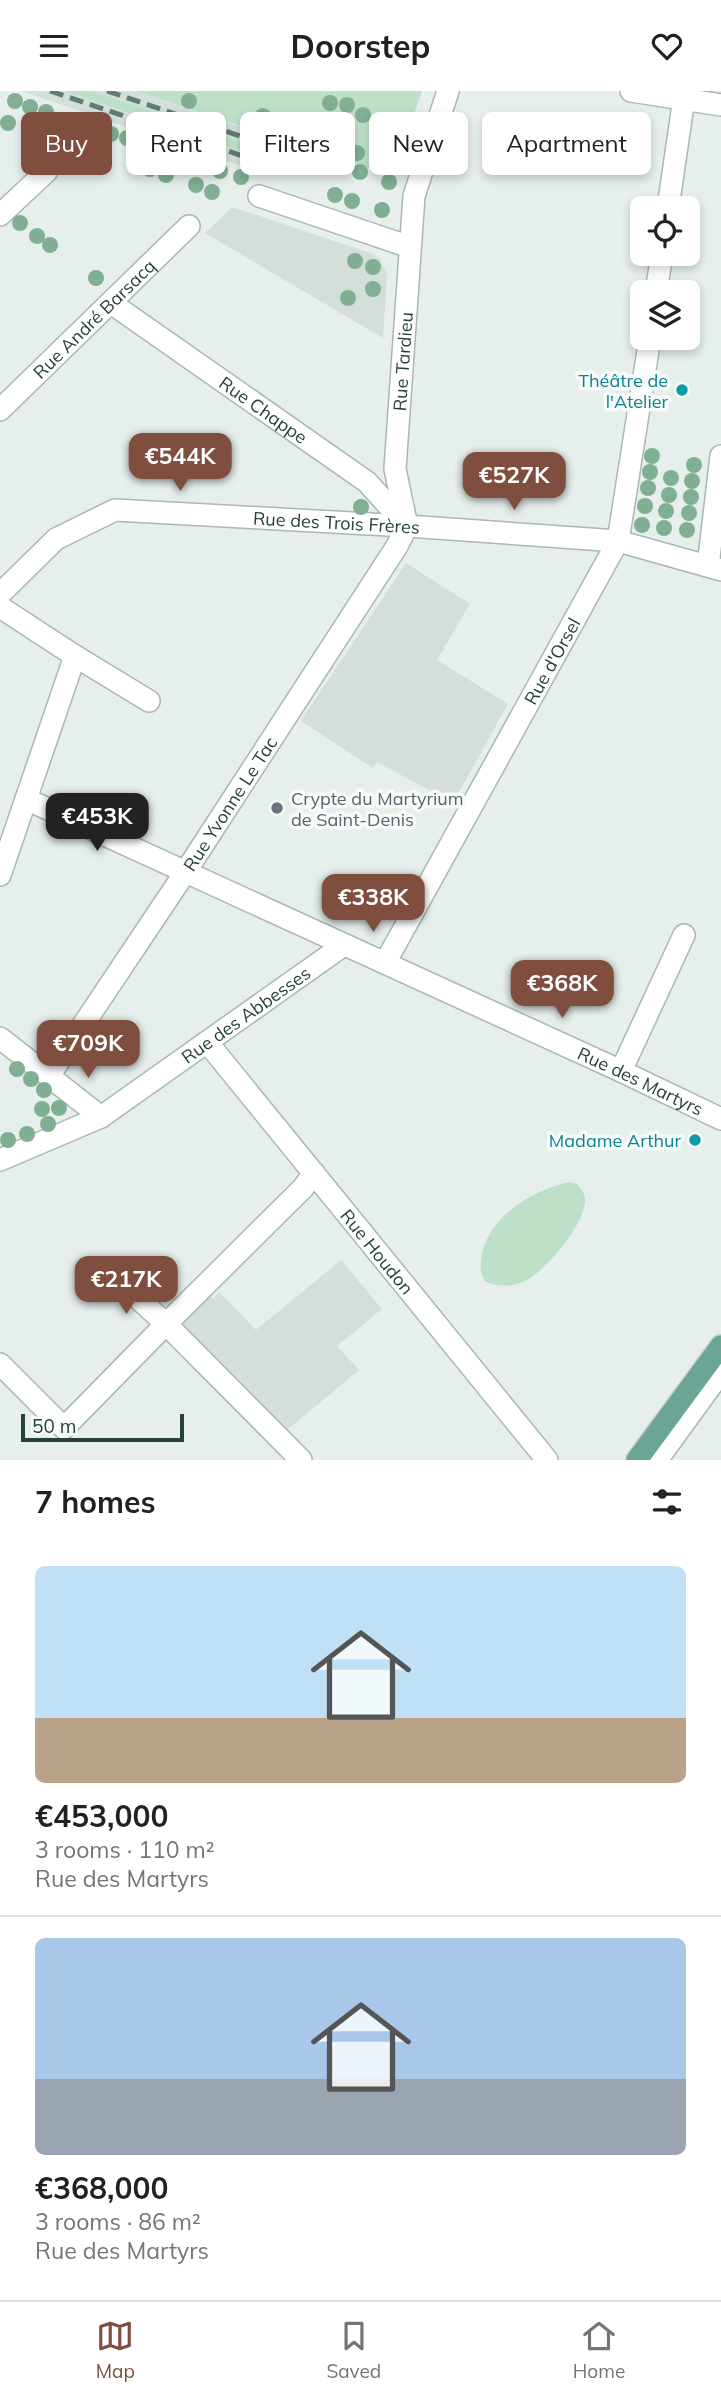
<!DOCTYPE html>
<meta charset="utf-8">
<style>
:root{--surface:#fff;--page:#f6f6f6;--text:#202124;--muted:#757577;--line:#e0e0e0;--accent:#7f4e3f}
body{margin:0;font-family:Mulish,sans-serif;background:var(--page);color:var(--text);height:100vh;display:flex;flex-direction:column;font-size:26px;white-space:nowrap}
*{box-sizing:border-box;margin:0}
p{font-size:23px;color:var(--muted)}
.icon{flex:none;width:38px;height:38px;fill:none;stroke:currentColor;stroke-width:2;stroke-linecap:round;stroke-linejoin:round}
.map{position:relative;height:1369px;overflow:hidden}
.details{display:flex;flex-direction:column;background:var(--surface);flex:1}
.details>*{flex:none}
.top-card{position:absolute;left:21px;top:21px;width:679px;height:63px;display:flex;gap:14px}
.controls{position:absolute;left:630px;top:105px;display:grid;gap:14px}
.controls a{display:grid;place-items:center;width:70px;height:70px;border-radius:10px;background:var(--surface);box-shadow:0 4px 10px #0003;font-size:35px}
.scale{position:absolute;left:21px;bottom:18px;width:163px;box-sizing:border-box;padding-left:7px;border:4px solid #24423a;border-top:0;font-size:19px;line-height:24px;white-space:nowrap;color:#24423a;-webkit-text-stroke:5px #f7fbf9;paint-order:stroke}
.price{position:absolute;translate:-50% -60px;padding:0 16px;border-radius:14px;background:var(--accent);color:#fff;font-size:23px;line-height:46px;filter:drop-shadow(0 2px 4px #0008)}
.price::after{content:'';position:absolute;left:50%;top:42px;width:21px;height:16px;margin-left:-10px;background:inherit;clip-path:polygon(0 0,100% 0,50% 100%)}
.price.on{background:#222;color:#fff}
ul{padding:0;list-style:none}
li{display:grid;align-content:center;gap:14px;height:371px;padding:0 35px}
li+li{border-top:2px solid var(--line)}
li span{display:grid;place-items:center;height:217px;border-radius:10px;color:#555}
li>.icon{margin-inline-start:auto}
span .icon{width:126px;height:126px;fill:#fffc;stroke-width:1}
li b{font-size:30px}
h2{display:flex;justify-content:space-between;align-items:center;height:84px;padding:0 35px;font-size:30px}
.tag{padding:0 24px;border-radius:10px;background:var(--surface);box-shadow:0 4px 10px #0003;font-size:24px;line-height:63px}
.tag.on{background:var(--accent);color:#fff}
header{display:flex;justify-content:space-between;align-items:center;height:91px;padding:0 35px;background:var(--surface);font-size:32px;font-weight:700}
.tabs{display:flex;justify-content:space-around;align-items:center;height:98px;border-top:2px solid var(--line);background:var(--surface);font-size:19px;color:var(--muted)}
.tabs a{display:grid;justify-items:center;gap:4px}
.tabs .on{color:var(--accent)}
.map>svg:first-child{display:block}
.built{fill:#d4dfda}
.green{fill:#bfe0c8}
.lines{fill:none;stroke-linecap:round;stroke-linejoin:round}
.minor-casing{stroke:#a8b8b2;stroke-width:24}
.major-casing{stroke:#c2cac8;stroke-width:24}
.minor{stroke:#fff;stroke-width:21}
.major{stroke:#6aa596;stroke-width:21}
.rail{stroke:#5f7d75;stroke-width:5;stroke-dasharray:14 7;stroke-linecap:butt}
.tree{fill:#80af93}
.culture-dot{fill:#0f9aa8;stroke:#f7fbf9;stroke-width:2.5}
.worship-dot{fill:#6b7280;stroke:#f7fbf9;stroke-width:2.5}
.labels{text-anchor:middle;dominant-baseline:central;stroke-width:7;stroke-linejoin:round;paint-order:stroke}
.street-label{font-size:18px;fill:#24423a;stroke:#f7fbf9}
.culture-label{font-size:18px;fill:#0d838f;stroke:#f7fbf9;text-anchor:end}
.worship-label{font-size:18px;fill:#5b616d;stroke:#f7fbf9;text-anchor:start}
</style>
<header><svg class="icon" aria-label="menu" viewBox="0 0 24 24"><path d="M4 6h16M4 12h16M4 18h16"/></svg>Doorstep<svg class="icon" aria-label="heart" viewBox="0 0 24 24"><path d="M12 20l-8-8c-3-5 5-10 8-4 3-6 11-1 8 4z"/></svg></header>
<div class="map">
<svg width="721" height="1369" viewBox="0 0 721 1369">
<rect width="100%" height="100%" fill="#e6efeb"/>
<!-- built -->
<g class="built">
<polygon points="21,0 135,0 271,46 259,81"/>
<polygon points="232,116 370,162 379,167 387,182 383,247 205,142"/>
<polygon points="406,472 470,513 437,569 508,613 453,712 377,671 373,677 301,630"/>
<polygon points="341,1169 382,1218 337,1255 359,1279 287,1339 180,1234 209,1204 213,1208 219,1201 256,1239"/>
</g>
<!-- green -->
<g class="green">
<polygon points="64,0 92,0 247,53 245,61"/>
<polygon points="135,0 422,0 393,85"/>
<path d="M569,1091l8,2c4,5 7,8 8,14 2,25 -38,71 -58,82 -14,7 -29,8 -42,1 -4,-7 -5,-13 -4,-21 4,-41 50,-70 88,-78z"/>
</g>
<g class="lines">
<!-- minor casing -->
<g class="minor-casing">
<g id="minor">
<polyline points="631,0 721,14"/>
<polyline points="259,105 410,156"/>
<polyline points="668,117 685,0"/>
<polyline points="0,124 47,80"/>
<polyline points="656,201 662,163"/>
<path id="s1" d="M111,212l256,179 38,42"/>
<path id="s2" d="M0,319l189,-184"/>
<path id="s3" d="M407,435l-12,-57 19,-273 34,-105"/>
<polyline points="708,475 721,365"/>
<path id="s4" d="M0,503l56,-55 59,-29 292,16 211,15 103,29"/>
<polyline points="0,516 75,565 0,784"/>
<polyline points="75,565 149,610"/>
<path id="s5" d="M26,708l595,272 100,48"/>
<path id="s6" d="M385,872l233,-422 32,-203"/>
<polyline points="0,947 101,1026"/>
<path id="s7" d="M207,951l340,418"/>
<polyline points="621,980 684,844"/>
<path id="s8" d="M49,985l137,-205 211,-325 10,-20"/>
<path id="s9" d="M0,1069l101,-43 243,-172"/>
<polyline points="115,1186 166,1233 303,1097 314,1082"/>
<polyline points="0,1273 64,1337 166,1233 301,1369"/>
<polyline points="657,1369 721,1281"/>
</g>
</g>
<!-- major casing -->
<g class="major-casing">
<polyline id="major" points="637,1369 721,1255"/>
</g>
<!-- minor -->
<use href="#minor" class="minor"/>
<!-- major -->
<use href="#major" class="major"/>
<!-- rail -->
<g class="rail">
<polyline points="50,0 284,79"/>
<polyline points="107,0 290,62"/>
</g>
</g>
<!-- trees -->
<g class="tree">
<circle cx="15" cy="10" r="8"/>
<circle cx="189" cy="10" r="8"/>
<circle cx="330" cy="12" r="8"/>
<circle cx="347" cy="14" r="8"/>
<circle cx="30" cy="16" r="8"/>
<circle cx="46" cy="21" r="8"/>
<circle cx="363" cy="24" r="8"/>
<circle cx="263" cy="25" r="8"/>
<circle cx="73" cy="30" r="8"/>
<circle cx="8" cy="32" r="8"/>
<circle cx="300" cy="36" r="8"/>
<circle cx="96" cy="37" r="8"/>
<circle cx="38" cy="42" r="8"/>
<circle cx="111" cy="43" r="8"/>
<circle cx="398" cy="44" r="8"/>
<circle cx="317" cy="46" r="8"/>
<circle cx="127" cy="47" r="8"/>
<circle cx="64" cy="51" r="8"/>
<circle cx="142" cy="53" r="8"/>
<circle cx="157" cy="58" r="8"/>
<circle cx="341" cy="58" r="8"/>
<circle cx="357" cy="62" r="8"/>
<circle cx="104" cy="63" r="8"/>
<circle cx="172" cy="64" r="8"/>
<circle cx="188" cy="69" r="8"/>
<circle cx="329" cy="70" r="8"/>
<circle cx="134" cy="74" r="8"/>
<circle cx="204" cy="74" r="8"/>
<circle cx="150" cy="78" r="8"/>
<circle cx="220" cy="80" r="8"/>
<circle cx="360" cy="81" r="8"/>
<circle cx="166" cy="84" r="8"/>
<circle cx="241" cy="86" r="8"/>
<circle cx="389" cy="91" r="8"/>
<circle cx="196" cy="94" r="8"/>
<circle cx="212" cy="101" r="8"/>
<circle cx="335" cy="104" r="8"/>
<circle cx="352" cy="110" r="8"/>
<circle cx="382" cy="119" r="8"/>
<circle cx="20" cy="132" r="8"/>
<circle cx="37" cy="145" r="8"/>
<circle cx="50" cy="154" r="8"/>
<circle cx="355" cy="170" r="8"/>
<circle cx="373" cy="176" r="8"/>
<circle cx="96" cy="187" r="8"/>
<circle cx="373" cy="198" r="8"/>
<circle cx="348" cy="207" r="8"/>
<circle cx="652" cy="365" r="8"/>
<circle cx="694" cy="374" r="8"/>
<circle cx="650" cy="381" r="8"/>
<circle cx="671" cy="387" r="8"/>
<circle cx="692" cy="390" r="8"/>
<circle cx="648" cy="397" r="8"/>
<circle cx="669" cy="404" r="8"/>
<circle cx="691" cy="406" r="8"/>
<circle cx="645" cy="415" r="8"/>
<circle cx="361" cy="416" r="8"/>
<circle cx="666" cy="420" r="8"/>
<circle cx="689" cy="422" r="8"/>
<circle cx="642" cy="434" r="8"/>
<circle cx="664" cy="437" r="8"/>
<circle cx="687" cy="439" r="8"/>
<circle cx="17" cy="978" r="8"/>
<circle cx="31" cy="988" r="8"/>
<circle cx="44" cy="999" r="8"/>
<circle cx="59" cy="1017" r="8"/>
<circle cx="42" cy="1018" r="8"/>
<circle cx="48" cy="1033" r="8"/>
<circle cx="27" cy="1043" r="8"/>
<circle cx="8" cy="1049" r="8"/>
</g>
<!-- markers -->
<g class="culture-dot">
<circle cx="682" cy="299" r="7"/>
<circle cx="695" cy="1049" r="7"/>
</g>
<circle class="worship-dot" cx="277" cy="717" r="7"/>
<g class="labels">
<!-- street labels -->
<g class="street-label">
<text stroke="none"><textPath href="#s2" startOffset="131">Rue André Barsacq</textPath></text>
<text stroke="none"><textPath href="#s3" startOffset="166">Rue Tardieu</textPath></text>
<text stroke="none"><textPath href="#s1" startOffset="186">Rue Chappe</textPath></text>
<text stroke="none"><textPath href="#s4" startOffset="366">Rue des Trois Frères</textPath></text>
<text stroke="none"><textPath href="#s6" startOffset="345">Rue d'Orsel</textPath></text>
<text stroke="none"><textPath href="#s8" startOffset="327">Rue Yvonne Le Tac</textPath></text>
<text stroke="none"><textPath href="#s9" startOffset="287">Rue des Abbesses</textPath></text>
<text stroke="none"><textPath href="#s5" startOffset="676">Rue des Martyrs</textPath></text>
<text stroke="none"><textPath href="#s7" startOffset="270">Rue Houdon</textPath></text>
</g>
<!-- culture labels -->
<g class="culture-label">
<text x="668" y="289">Théâtre de<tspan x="668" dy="21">l'Atelier</tspan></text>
<text x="681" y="1049">Madame Arthur</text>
</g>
<!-- worship labels -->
<g class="worship-label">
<text x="291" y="707">Crypte du Martyrium<tspan x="291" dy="21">de Saint-Denis</tspan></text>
</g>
</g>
</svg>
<div class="controls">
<a><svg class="icon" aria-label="locate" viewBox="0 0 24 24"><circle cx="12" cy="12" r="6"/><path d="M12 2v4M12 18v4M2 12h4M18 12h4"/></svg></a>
<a><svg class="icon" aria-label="layers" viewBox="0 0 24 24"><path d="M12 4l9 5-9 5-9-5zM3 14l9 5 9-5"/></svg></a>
</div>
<div class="scale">50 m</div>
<b class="price" style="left:180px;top:402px">€544K</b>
<b class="price" style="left:514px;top:421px">€527K</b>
<b class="price on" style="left:97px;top:762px">€453K</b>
<b class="price" style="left:373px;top:843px">€338K</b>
<b class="price" style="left:562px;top:929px">€368K</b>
<b class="price" style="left:88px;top:989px">€709K</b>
<b class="price" style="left:126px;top:1225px">€217K</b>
<div class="top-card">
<a class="tag on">Buy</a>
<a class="tag">Rent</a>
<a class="tag">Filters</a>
<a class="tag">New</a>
<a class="tag">Apartment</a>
</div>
</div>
<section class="details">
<h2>7 homes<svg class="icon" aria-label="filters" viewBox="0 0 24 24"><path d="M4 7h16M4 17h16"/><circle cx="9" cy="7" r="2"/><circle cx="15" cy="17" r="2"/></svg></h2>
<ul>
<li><span style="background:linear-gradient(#bfe0f5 70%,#b9a48a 0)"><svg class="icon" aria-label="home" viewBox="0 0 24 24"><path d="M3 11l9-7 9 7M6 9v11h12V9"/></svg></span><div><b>€453,000</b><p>3 rooms · 110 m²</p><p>Rue des Martyrs</p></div></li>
<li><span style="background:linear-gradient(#a9c7e8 65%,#9aa5b1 0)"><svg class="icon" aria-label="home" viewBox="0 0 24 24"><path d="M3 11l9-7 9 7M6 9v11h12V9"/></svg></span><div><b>€368,000</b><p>3 rooms · 86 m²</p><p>Rue des Martyrs</p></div></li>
</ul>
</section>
<nav class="tabs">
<a class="on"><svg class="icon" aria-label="map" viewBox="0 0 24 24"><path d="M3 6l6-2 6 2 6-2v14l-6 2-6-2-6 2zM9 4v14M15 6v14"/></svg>Map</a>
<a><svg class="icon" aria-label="saved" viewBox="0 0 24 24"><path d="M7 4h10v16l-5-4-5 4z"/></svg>Saved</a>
<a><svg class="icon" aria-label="home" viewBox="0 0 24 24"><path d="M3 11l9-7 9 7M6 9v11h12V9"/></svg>Home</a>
</nav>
